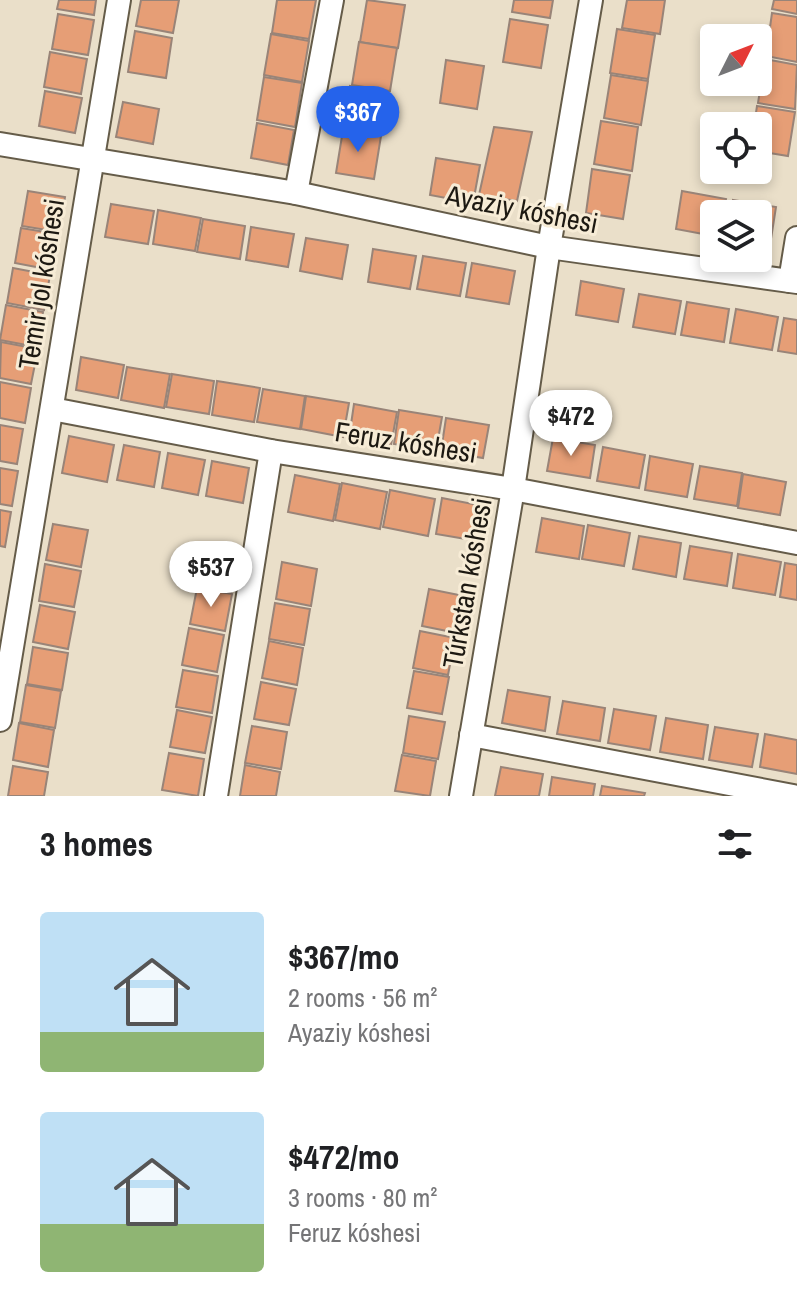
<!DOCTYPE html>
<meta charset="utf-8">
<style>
:root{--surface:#fff;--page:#f6f6f6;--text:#202124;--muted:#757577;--accent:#2563eb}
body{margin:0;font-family:"Archivo Narrow",sans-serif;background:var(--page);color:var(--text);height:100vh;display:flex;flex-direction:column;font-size:30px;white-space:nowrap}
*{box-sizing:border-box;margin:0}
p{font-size:26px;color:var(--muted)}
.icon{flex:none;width:44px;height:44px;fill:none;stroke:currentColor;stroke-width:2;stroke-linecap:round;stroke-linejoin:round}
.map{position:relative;height:796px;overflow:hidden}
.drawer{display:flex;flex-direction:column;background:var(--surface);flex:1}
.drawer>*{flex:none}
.needle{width:52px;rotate:48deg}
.fabs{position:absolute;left:700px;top:24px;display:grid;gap:16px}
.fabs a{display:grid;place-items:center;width:72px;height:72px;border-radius:8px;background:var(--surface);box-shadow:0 4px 12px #0003;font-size:40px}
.price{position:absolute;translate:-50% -68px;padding:0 18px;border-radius:28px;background:#fff;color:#222;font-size:26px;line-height:52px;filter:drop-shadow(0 2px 4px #0008)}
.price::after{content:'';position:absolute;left:50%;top:48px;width:24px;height:18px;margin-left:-12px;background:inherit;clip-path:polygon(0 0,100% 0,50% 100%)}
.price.selected{background:var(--accent);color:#fff}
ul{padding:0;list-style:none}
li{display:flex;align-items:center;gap:24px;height:200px;padding:0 40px}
li span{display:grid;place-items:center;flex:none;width:224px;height:160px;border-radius:8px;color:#555}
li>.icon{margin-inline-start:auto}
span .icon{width:96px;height:96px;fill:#fffc;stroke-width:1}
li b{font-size:34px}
h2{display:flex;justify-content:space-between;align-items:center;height:96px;padding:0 40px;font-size:34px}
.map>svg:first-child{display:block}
.building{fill:#e69e76;stroke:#998478;stroke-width:2}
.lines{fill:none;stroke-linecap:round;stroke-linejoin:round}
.street-casing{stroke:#655c49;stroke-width:26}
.street{stroke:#fff;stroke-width:22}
.labels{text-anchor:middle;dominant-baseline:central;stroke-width:6;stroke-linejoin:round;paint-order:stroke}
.street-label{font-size:28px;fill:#1d1912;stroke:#f7ecd6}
</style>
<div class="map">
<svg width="797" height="796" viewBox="0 0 797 796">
<rect width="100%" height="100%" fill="#eadfc9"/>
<!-- building -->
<g class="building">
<polygon points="59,0 96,0 94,15 57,9"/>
<polygon points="141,0 179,0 173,33 136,26"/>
<polygon points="277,0 316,0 309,39 272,33"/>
<polygon points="367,0 405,5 398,48 360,42"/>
<polygon points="514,0 553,0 550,18 512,12"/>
<polygon points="627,0 665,0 660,34 622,28"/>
<polygon points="774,0 797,0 797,14 772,9"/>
<polygon points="772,13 797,17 797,62 766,56"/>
<polygon points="58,14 94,20 88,55 52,49"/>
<polygon points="510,19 548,25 541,68 503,62"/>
<polygon points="617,29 655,35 648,79 610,73"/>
<polygon points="135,31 172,38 166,78 128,72"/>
<polygon points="271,34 309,41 302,82 264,75"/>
<polygon points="359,42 397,48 390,91 352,85"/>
<polygon points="50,52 87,59 81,94 44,87"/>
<polygon points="765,59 797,65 795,109 758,103"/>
<polygon points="446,60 484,66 477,109 440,103"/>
<polygon points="611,75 648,81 641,125 604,118"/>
<polygon points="264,77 302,83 295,127 257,120"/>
<polygon points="350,86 388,92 381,135 343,129"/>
<polygon points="45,91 82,98 75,133 39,126"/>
<polygon points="123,102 159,109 153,144 116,137"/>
<polygon points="757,106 795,112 788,156 758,151 758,126 754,126"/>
<polygon points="601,121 638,127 632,171 594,164"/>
<polygon points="257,123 294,130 288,165 251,158"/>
<polygon points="494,127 532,132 517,201 479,195"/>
<polygon points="343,130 381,136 374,179 336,173"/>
<polygon points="436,158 480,165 473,203 430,195"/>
<polygon points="592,169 630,175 623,219 586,213"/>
<polygon points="28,191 65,197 59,232 22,226"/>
<polygon points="682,191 726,199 723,214 714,214 714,236 676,229"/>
<polygon points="733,200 776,207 770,245 758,243 758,214 731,214"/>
<polygon points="111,204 154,211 148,244 105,237"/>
<polygon points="158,210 201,218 195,251 153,244"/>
<polygon points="203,219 245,226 240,259 197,252"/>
<polygon points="251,227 294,234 288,267 246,260"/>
<polygon points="21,228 58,234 52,270 15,263"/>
<polygon points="306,238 348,245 342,279 300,271"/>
<polygon points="373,249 416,256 410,289 368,282"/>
<polygon points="423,256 466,263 460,296 417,289"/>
<polygon points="472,263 515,271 509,304 466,297"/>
<polygon points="13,268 50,275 44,310 7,303"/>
<polygon points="581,281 624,289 618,322 576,315"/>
<polygon points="639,294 681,301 675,334 633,327"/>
<polygon points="687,302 729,309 724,342 681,335"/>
<polygon points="6,305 43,312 37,347 0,340"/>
<polygon points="736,309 778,317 772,350 730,343"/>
<polygon points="784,318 797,320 797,354 778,351"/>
<polygon points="1,342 38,349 31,384 0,378"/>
<polygon points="81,357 124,365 118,398 76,390"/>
<polygon points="127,367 170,374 164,408 121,400"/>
<polygon points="172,374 214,381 209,414 166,407"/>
<polygon points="217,381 260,388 254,422 212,415"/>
<polygon points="0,382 31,388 25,423 0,418"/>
<polygon points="263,389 305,396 300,429 257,422"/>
<polygon points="306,396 349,403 343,437 301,429"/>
<polygon points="354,404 397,412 391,445 349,438"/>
<polygon points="399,410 442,417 436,451 394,444"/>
<polygon points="446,418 489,425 483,458 441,451"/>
<polygon points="0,425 23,429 17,464 0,461"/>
<polygon points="69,436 114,445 107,482 62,473"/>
<polygon points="553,438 595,445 590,478 547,471"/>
<polygon points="124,445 160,452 154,487 117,480"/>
<polygon points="603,447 645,455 639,488 597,481"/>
<polygon points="168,453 205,460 198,495 162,488"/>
<polygon points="650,456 693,464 687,497 645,490"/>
<polygon points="212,461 249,468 243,503 206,496"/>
<polygon points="700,466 742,473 737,506 694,499"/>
<polygon points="0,468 18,471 12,506 0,504"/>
<polygon points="743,474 786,482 780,515 738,508"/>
<polygon points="295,475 340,484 333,521 288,512"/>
<polygon points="342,483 387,492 380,529 335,520"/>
<polygon points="390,490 435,499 428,536 383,527"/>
<polygon points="442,498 478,505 472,540 436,534"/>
<polygon points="0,510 11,512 5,547 0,546"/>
<polygon points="542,518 584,526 579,559 536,552"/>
<polygon points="53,524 88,530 81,567 46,560"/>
<polygon points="588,525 630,533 624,566 582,559"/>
<polygon points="639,536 681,543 676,577 633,569"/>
<polygon points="690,546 732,553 727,586 684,579"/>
<polygon points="202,550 238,556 231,593 196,586"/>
<polygon points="738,554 781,562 775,595 733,588"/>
<polygon points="282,562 317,569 311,606 276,599"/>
<polygon points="785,563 797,565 797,600 780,597"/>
<polygon points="45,564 81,571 74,607 39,601"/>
<polygon points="197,588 232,594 225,631 190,624"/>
<polygon points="429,589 464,596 457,633 422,626"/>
<polygon points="275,603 310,609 304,645 269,639"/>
<polygon points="40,605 75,612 68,649 33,642"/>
<polygon points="189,628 224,635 217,672 182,665"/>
<polygon points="420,631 455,638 448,675 413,668"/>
<polygon points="269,641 303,648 297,685 262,678"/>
<polygon points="33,647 68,653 62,690 27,684"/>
<polygon points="183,670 218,676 212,713 176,707"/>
<polygon points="414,671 449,677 442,714 407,708"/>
<polygon points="261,682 296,689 289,725 254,719"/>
<polygon points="26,685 61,691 55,728 20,722"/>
<polygon points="508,690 550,697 545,731 502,723"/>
<polygon points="563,701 605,708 600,741 557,734"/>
<polygon points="614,709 656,716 650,750 608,743"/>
<polygon points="177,710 212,717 205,753 170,747"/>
<polygon points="409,716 445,722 438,759 403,753"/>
<polygon points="666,718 708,725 703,759 660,752"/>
<polygon points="19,723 54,730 48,767 13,760"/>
<polygon points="252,726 287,732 281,769 245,763"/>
<polygon points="715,727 758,734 752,767 709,760"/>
<polygon points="765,734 797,740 797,774 760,767"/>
<polygon points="169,753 204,759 198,796 162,790"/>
<polygon points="402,755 436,761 430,796 395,791"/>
<polygon points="245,765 280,772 276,796 240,796"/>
<polygon points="13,766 48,772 44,796 8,796"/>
<polygon points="501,767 543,774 539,796 495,796"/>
<polygon points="552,777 595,784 593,796 549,796"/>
<polygon points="602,786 645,793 644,796 600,796"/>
</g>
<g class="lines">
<!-- street casing -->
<g class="street-casing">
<g id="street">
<polyline points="0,144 296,193 549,247 797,282"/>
<polyline points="296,193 332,0"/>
<polyline points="790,281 797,238"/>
<polyline points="52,409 271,451 513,489 797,543"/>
<polyline points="0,720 119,0"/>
<polyline points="471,735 793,796"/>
<polyline points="216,796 271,451"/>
<polyline points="461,796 513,489 549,247 591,0"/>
</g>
</g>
<!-- street -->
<use href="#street" class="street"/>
</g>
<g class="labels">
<!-- street labels -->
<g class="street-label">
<text transform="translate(522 209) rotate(11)">Ayaziy kóshesi</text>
<text transform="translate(41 284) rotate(-81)">Temir jol kóshesi</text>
<text transform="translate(406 442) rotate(9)">Feruz kóshesi</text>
<text transform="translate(467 583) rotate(-80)">Túrkstan kóshesi</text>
</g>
</g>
</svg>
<div class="fabs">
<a><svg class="needle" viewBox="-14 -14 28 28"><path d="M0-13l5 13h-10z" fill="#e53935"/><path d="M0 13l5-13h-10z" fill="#757577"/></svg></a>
<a><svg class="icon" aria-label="locate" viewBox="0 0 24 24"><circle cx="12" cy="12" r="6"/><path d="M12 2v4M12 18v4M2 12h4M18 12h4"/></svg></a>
<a><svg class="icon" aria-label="layers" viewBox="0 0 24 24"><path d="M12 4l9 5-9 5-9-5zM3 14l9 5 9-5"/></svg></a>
</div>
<b class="price selected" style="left:358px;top:154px">$367</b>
<b class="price" style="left:571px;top:458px">$472</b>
<b class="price" style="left:211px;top:609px">$537</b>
</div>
<section class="drawer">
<h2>3 homes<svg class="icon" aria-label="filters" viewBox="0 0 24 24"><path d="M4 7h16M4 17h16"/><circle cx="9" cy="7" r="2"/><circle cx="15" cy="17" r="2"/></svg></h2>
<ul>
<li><span style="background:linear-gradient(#bfe0f5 75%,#8fb573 0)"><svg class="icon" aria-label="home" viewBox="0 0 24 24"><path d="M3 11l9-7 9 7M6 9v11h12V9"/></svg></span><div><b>$367/mo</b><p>2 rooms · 56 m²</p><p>Ayaziy kóshesi</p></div></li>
<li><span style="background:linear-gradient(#bfe0f5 70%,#8fb573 0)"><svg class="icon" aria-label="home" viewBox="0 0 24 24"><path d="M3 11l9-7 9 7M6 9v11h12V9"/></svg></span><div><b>$472/mo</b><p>3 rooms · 80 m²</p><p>Feruz kóshesi</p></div></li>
</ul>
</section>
